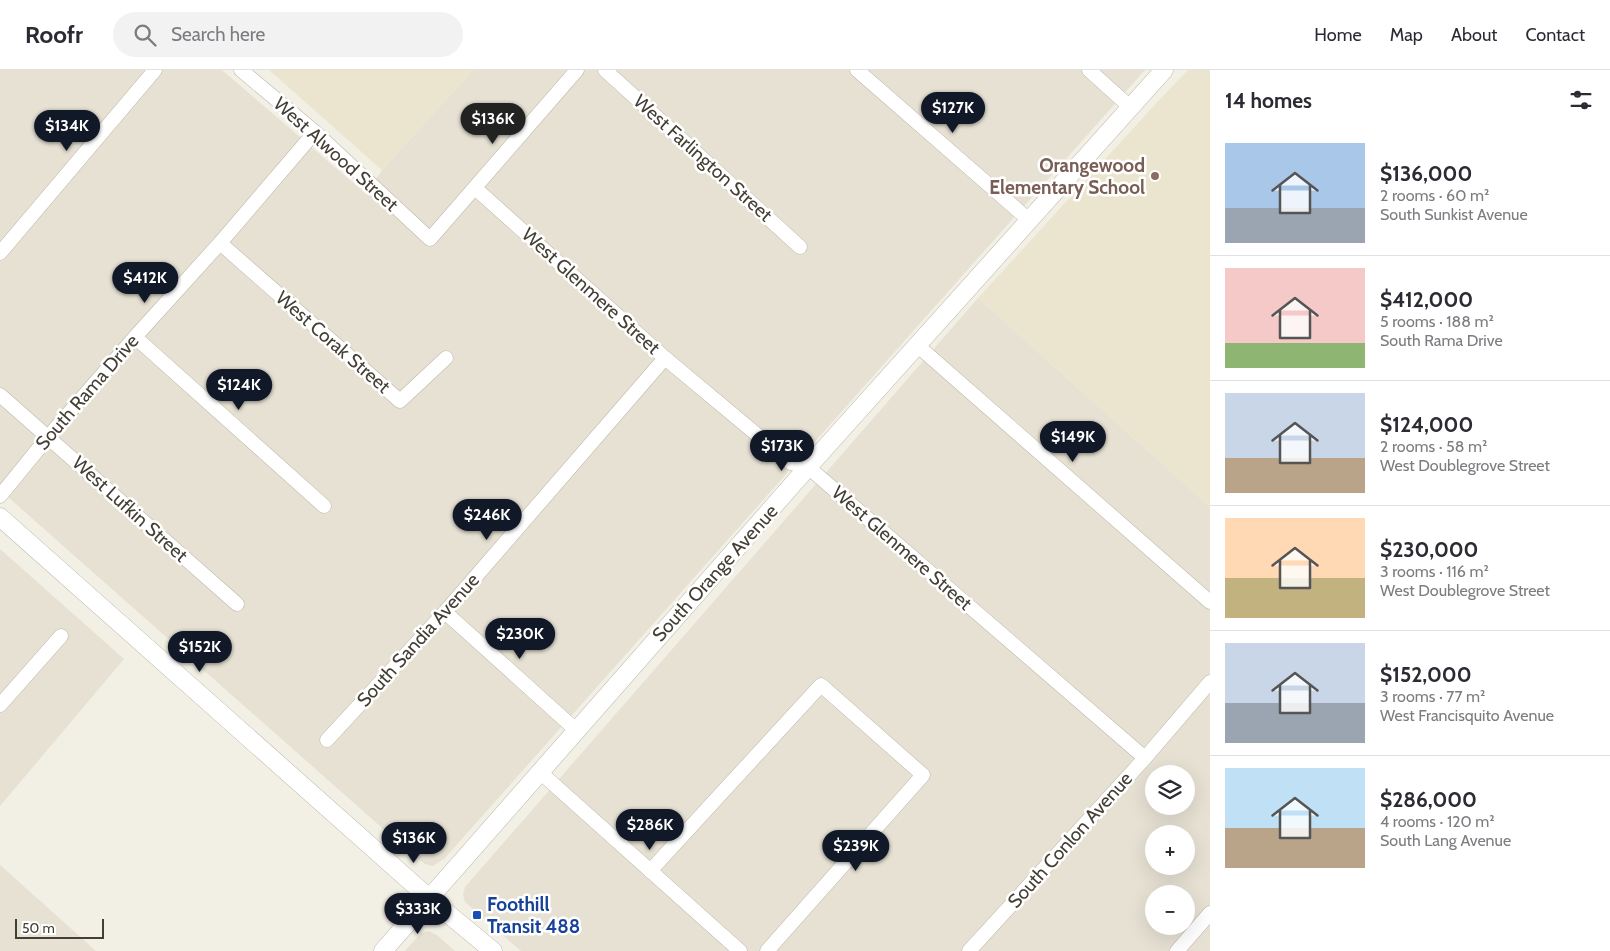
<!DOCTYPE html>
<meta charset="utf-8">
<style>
:root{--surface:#fff;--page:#f2f2f3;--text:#2b2b33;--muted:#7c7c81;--line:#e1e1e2;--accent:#111827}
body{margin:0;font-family:Cabin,sans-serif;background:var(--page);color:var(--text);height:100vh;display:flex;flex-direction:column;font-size:19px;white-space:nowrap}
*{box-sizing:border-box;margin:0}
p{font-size:16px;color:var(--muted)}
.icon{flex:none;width:28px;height:28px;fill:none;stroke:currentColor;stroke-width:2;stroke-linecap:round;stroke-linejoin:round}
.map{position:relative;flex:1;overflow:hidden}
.side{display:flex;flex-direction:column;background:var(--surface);width:400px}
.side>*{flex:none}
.buttons{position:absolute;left:1145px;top:695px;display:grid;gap:10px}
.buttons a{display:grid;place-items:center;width:50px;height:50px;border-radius:50%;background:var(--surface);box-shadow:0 5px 20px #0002;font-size:25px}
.scale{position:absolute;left:15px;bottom:12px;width:89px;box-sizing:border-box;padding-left:5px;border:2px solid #443f35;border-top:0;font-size:14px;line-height:18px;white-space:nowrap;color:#443f35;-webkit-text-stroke:4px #fff;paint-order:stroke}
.price{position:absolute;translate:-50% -42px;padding:0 11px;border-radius:18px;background:var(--accent);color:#fff;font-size:16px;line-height:32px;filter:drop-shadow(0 1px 2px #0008)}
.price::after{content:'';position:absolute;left:50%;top:30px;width:15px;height:11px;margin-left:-8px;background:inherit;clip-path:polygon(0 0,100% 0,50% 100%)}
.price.selected{background:#222;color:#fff}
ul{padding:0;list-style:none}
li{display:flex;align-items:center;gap:15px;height:125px;padding:0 15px}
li+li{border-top:1px solid var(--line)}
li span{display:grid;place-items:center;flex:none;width:140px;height:100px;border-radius:0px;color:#555}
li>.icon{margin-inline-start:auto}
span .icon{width:60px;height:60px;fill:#fffc;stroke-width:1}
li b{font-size:21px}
h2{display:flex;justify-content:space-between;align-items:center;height:60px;padding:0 15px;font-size:21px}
header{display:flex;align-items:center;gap:30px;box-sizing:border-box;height:70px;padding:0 25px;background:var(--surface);border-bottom:1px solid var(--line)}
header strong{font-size:24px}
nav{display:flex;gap:28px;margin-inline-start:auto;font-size:18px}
.search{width:350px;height:45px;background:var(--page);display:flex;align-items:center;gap:12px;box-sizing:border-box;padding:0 18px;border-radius:28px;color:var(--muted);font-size:19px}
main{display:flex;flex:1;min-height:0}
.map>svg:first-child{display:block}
.residential{fill:#e6e1d3;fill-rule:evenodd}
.education{fill:#ebe5cf}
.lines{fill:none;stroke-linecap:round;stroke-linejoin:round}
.minor-casing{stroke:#bdb7a8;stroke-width:15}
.tertiary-casing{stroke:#bdb7a8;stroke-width:19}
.minor{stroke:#fff;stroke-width:14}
.tertiary{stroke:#fff;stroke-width:18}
.education-dot{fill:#8d6e63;stroke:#fff;stroke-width:2}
.transit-dot{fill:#1a4fb4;stroke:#fff;stroke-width:2}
.labels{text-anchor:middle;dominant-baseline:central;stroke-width:5;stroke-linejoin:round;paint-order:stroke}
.street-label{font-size:19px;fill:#443f35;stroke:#fff}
.education-label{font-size:19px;font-weight:bold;fill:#785e54;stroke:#fff;text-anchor:end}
.transit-label{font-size:19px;font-weight:bold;fill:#164399;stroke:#fff;text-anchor:start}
</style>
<header>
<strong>Roofr</strong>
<div class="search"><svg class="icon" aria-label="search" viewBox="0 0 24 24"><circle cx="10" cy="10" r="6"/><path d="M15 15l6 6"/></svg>Search here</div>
<nav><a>Home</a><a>Map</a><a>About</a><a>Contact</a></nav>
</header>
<main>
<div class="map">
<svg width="1210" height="881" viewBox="0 0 1210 881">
<rect width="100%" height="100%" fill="#f2efe5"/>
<!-- residential -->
<g class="residential">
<polygon points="0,0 222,0 366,124 382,100 473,0 1145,0 445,788 433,796 425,794 415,787 0,420"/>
<path d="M978,228l232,209v444h-689l-56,-49 -2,-7 2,-8zM1154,704h32v32h-32zM1154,764h32v32h-32zM1154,824h32v32h-32z"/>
<polygon points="0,479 124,589 0,736"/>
<polygon points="0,795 96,881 0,881"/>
<polygon points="429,861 438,866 455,881 405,881 421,863"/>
</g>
<!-- education -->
<g class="education">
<polygon points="269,0 473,0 382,100"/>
<polygon points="1188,0 1210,0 1210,437 978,228 1161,28"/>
</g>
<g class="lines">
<!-- minor casing -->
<g class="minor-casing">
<g id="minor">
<polyline points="241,0 315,62 430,169 577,0"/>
<polyline points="605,0 800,177"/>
<polyline points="857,0 1029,150"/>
<polyline points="1089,0 1130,37"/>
<polyline points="475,118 665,288 791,393 808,397 1145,688"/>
<polyline points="220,173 400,331 446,288"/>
<polyline points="0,183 155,0"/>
<polyline points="135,267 324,436"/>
<polyline points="918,276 1210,532"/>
<polyline points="0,325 237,534"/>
<polyline points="0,426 48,367 135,267 220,173 315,62"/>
<polyline points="445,542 576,660"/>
<polyline points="0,635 61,566"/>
<polyline points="327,670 445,542 665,288"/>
<polyline points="541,703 740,881"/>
<polyline points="650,801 821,615 923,705 767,881"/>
<polyline points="969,881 1145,688 1210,612"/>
<polyline points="1177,881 1210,843"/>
</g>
</g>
<!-- tertiary casing -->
<g class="tertiary-casing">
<g id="tertiary">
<polyline points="0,447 429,828 493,881"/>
<polyline points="383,881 808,397 1164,0"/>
</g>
</g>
<!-- minor -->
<use href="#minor" class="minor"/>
<!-- tertiary -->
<use href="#tertiary" class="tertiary"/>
</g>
<!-- markers -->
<circle class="education-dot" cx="1155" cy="106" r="5"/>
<rect class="transit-dot" x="472" y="840" width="10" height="10" rx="2.5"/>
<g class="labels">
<!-- street labels -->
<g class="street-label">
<text transform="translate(336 84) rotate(42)">West Alwood Street</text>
<text transform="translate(703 88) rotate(42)">West Farlington Street</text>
<text transform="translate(591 221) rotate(42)">West Glenmere Street</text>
<text transform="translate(333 272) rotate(41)">West Corak Street</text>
<text transform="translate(87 322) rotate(-49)">South Rama Drive</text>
<text transform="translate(130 439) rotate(42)">West Lufkin Street</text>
<text transform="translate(902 478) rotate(41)">West Glenmere Street</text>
<text transform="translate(715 503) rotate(-48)">South Orange Avenue</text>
<text transform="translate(418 570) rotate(-48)">South Sandia Avenue</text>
<text transform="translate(1070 770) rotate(-48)">South Conlon Avenue</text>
</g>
<!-- education labels -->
<g class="education-label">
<text x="1145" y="95">Orangewood<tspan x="1145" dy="22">Elementary School</tspan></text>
</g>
<!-- transit labels -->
<g class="transit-label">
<text x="487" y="834">Foothill<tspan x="487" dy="22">Transit 488</tspan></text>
</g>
</g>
</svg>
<div class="buttons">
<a><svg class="icon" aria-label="layers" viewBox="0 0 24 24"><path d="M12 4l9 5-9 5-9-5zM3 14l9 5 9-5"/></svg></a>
<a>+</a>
<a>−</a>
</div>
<div class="scale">50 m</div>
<b class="price" style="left:953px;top:64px">$127K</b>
<b class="price selected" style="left:493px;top:75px">$136K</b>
<b class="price" style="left:67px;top:82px">$134K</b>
<b class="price" style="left:145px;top:234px">$412K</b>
<b class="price" style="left:239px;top:341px">$124K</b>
<b class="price" style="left:1073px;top:393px">$149K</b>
<b class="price" style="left:782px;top:402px">$173K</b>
<b class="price" style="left:487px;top:471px">$246K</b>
<b class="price" style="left:520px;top:590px">$230K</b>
<b class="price" style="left:200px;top:603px">$152K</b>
<b class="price" style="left:650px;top:781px">$286K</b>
<b class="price" style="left:414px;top:794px">$136K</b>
<b class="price" style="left:856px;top:802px">$239K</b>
<b class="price" style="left:418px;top:865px">$333K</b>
</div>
<section class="side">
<h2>14 homes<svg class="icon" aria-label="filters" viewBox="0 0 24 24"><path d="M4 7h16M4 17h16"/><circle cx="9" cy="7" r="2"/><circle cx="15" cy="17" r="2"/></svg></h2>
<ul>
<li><span style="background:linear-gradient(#a9c7e8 65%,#9aa5b1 0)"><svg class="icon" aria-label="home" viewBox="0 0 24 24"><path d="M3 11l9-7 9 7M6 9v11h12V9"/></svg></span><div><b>$136,000</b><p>2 rooms · 60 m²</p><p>South Sunkist Avenue</p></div></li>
<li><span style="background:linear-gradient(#f6c9c9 75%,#8fb573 0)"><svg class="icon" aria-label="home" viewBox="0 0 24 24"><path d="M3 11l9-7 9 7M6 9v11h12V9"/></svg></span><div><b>$412,000</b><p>5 rooms · 188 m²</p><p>South Rama Drive</p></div></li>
<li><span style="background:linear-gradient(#c9d6e8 65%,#b9a48a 0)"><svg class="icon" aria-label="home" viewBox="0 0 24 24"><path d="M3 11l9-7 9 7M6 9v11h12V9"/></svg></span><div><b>$124,000</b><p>2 rooms · 58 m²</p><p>West Doublegrove Street</p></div></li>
<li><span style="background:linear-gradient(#ffd9b3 60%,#c2b280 0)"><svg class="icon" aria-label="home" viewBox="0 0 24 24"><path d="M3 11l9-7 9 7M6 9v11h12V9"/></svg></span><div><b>$230,000</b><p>3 rooms · 116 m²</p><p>West Doublegrove Street</p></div></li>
<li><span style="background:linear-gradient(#c9d6e8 60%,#9aa5b1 0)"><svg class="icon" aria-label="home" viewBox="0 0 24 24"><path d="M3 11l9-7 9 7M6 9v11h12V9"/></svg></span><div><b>$152,000</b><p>3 rooms · 77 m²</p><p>West Francisquito Avenue</p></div></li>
<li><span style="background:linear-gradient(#bfe0f5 60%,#b9a48a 0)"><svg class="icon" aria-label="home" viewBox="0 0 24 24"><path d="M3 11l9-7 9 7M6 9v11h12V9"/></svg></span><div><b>$286,000</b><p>4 rooms · 120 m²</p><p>South Lang Avenue</p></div></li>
</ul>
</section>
</main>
